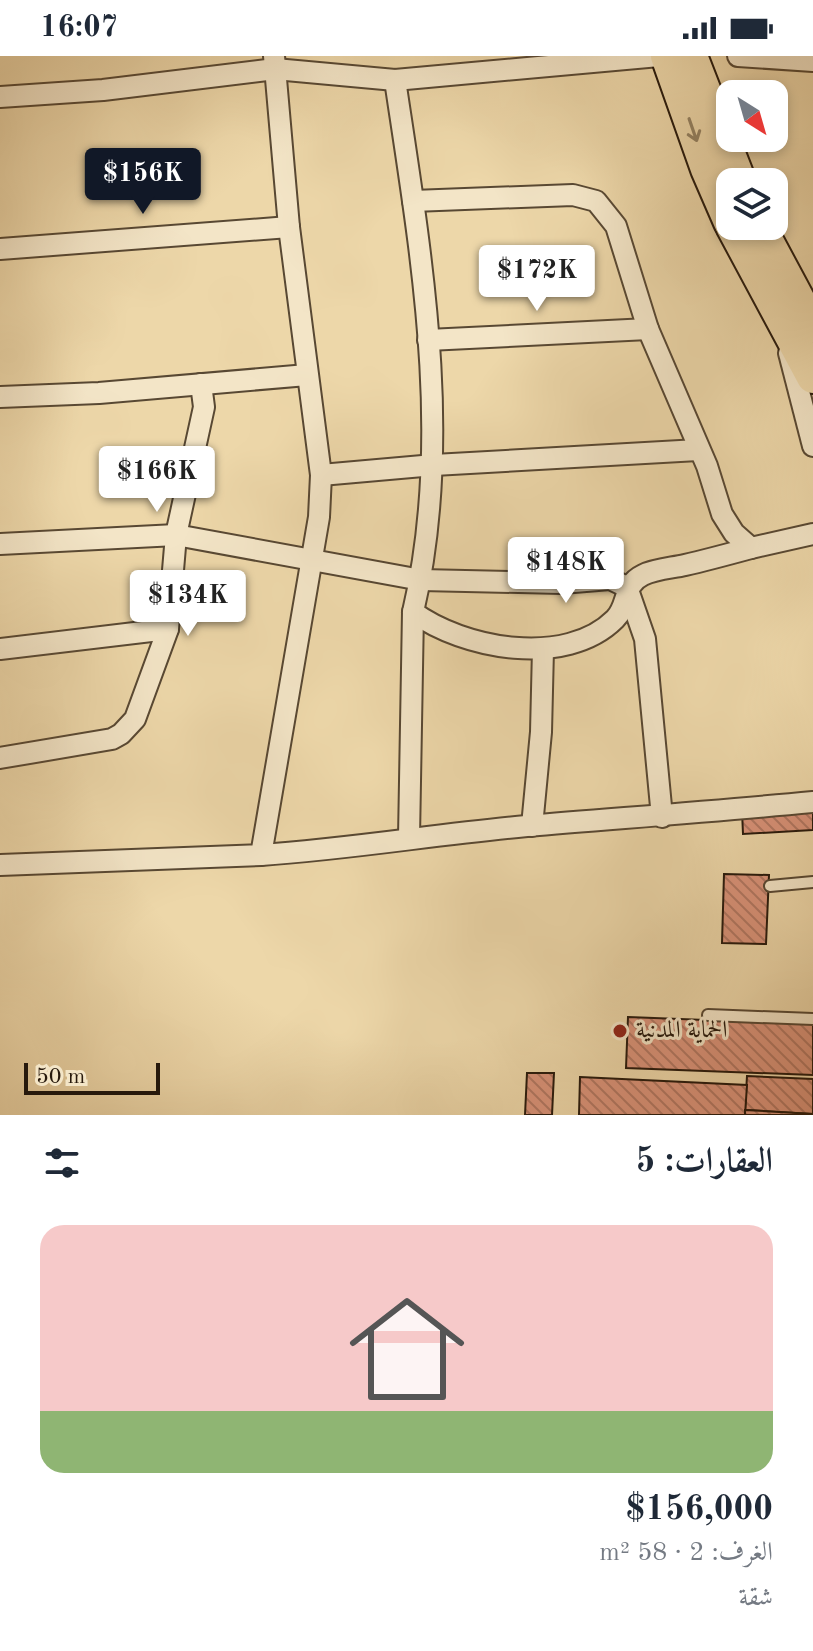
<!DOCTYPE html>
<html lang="ar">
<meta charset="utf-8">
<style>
:root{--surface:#fff;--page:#f2f2f3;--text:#1f2937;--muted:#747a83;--line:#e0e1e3;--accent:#111827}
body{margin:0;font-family:"Old Standard TT",Amiri,serif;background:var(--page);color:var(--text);direction:rtl;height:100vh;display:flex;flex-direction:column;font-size:30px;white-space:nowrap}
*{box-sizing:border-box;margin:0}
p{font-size:26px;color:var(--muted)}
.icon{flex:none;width:44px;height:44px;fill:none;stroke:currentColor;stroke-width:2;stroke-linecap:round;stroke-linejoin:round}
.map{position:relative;height:1059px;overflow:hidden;direction:ltr}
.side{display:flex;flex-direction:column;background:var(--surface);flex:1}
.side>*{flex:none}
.needle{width:52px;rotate:143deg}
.buttons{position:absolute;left:716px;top:24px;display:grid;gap:16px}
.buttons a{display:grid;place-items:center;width:72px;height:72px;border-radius:16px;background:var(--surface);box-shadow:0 4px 12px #0003;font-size:40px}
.scale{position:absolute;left:24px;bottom:20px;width:136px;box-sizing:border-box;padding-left:8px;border:4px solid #27190c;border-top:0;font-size:22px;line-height:28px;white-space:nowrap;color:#27190c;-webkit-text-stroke:6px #f3e5c7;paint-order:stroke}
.price{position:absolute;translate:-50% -68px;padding:0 18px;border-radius:8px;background:#fff;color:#222;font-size:26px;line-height:52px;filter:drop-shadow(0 2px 4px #0008)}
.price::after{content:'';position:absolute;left:50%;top:48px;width:24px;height:18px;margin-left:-12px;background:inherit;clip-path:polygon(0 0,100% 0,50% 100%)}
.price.on{background:var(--accent);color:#fff}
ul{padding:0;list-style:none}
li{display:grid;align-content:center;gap:16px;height:424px;padding:0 40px}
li+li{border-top:2px solid var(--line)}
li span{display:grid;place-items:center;height:248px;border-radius:24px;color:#555}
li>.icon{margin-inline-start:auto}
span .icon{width:144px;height:144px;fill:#fffc;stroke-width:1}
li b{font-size:34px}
h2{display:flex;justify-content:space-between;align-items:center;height:96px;padding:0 40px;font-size:34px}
.status{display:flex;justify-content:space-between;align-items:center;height:56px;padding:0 40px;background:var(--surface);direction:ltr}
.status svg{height:22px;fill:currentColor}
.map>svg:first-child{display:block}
.building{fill:url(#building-back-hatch);stroke:#27190c;stroke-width:2}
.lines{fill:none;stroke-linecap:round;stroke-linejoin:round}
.lane-casing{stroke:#584833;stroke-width:14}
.street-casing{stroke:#584833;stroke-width:24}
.primary-casing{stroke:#27190c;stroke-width:36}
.lane{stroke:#f3e5c7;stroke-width:10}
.street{stroke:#f3e5c7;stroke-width:20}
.primary{stroke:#edd7a9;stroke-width:32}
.oneway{stroke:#948262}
.poi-dot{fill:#8f2418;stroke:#f3e5c7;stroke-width:3}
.labels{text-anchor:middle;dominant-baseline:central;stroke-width:6;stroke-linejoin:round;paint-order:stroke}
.poi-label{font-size:24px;fill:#27190c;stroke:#f3e5c7;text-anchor:start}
</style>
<div class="status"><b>16:07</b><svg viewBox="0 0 49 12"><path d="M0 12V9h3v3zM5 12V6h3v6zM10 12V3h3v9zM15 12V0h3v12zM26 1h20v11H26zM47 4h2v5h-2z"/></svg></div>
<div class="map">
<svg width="813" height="1059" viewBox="0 0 813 1059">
<defs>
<pattern id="building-back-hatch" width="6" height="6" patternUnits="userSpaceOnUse" patternTransform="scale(2)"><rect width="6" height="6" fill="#da937a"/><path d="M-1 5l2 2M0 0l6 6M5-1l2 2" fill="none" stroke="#b17762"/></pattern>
</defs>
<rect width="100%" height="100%" fill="#edd7a9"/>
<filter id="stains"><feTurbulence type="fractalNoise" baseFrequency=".0025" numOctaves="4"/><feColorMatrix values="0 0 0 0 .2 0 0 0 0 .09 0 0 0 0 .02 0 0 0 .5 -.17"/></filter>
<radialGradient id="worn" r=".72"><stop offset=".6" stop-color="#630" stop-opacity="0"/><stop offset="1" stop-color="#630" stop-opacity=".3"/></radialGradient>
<!-- building -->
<g class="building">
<polygon points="813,749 813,774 743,778 742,755"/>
<polygon points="724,818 769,819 766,888 722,887"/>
<polygon points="628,961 813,968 813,1019 626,1012"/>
<polygon points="527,1017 554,1017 552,1059 525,1059"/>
<polygon points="747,1020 813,1023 813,1058 745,1054"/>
<polygon points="580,1021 747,1029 745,1059 579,1059"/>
<polygon points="745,1054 813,1058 813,1059 745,1059"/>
</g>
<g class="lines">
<!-- lane casing -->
<g class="lane-casing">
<g id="lane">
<polyline points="770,830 813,826"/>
<polyline points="708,959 813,963"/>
</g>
</g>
<!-- street casing -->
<g class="street-casing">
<g id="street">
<polyline points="738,0 813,5"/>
<path d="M395,24c26,174 59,358 18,532 50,37 153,56 202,7 14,-14 7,-34 28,-44 12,-6 29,-7 42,-10 22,-5 44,-11 66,-17"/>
<polyline points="0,41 103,34 275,13 395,24 659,0"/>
<polyline points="413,145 573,139 596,145 616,170 648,273 707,410 722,458 734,477 751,492 813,478"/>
<polyline points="0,193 289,171"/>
<polyline points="428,284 648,273"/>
<polyline points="789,297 813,390"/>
<polyline points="0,341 99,337 307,319"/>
<polyline points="321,419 434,409 698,394"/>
<polyline points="0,488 176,479 421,524 562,527 610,523 627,531 645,583 662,761"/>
<polyline points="0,593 168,573"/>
<polyline points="0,702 112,683 121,678 135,663 168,573 176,479 204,351 201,328"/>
<polyline points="532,770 541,676 543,593"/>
<polyline points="409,782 413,556"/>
<path d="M261,799c89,-6 177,-21 266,-29 95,-8 191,-15 286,-24"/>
<polyline points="0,809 261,799 319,461 321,419 289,171 274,0"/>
</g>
</g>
<!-- primary casing -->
<g class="primary-casing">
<g id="primary">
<polyline points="667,0 707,113 730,166"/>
<polyline points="691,0 740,126"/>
<polyline points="732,170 813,321"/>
<polyline points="759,170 813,271"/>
</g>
</g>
<!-- lane -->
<use href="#lane" class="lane"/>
<!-- street -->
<use href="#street" class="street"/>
<!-- primary -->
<use href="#primary" class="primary"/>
</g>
<!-- one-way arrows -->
<defs><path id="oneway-shaft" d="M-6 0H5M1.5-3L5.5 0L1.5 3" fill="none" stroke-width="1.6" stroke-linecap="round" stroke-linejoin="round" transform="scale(2)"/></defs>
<use class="oneway" href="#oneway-shaft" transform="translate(693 74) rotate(71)"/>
<!-- markers -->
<circle class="poi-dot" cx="620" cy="975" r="8"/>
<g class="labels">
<!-- poi labels -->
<g class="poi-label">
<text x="636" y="975">الحماية المدنية</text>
</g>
</g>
<rect width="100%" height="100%" filter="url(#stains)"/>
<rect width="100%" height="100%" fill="url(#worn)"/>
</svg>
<div class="buttons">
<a><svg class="needle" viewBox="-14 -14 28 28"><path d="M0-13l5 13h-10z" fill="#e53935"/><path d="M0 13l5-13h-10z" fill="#747a83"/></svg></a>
<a><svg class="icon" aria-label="layers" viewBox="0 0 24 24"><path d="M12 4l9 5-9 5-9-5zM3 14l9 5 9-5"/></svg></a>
</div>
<div class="scale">50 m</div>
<b class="price on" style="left:143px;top:160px">$156K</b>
<b class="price" style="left:537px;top:257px">$172K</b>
<b class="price" style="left:157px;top:458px">$166K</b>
<b class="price" style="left:566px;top:549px">$148K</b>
<b class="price" style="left:188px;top:582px">$134K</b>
</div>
<section class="side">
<h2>العقارات: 5<svg class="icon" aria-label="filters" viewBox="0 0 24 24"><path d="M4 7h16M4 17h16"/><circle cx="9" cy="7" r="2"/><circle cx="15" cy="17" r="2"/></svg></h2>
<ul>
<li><span style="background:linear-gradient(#f6c9c9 75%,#8fb573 0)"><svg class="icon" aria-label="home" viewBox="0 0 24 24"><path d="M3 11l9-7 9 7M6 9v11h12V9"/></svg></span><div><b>$156,000</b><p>الغرف: 2 · 58 m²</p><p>شقة</p></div></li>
</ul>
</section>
